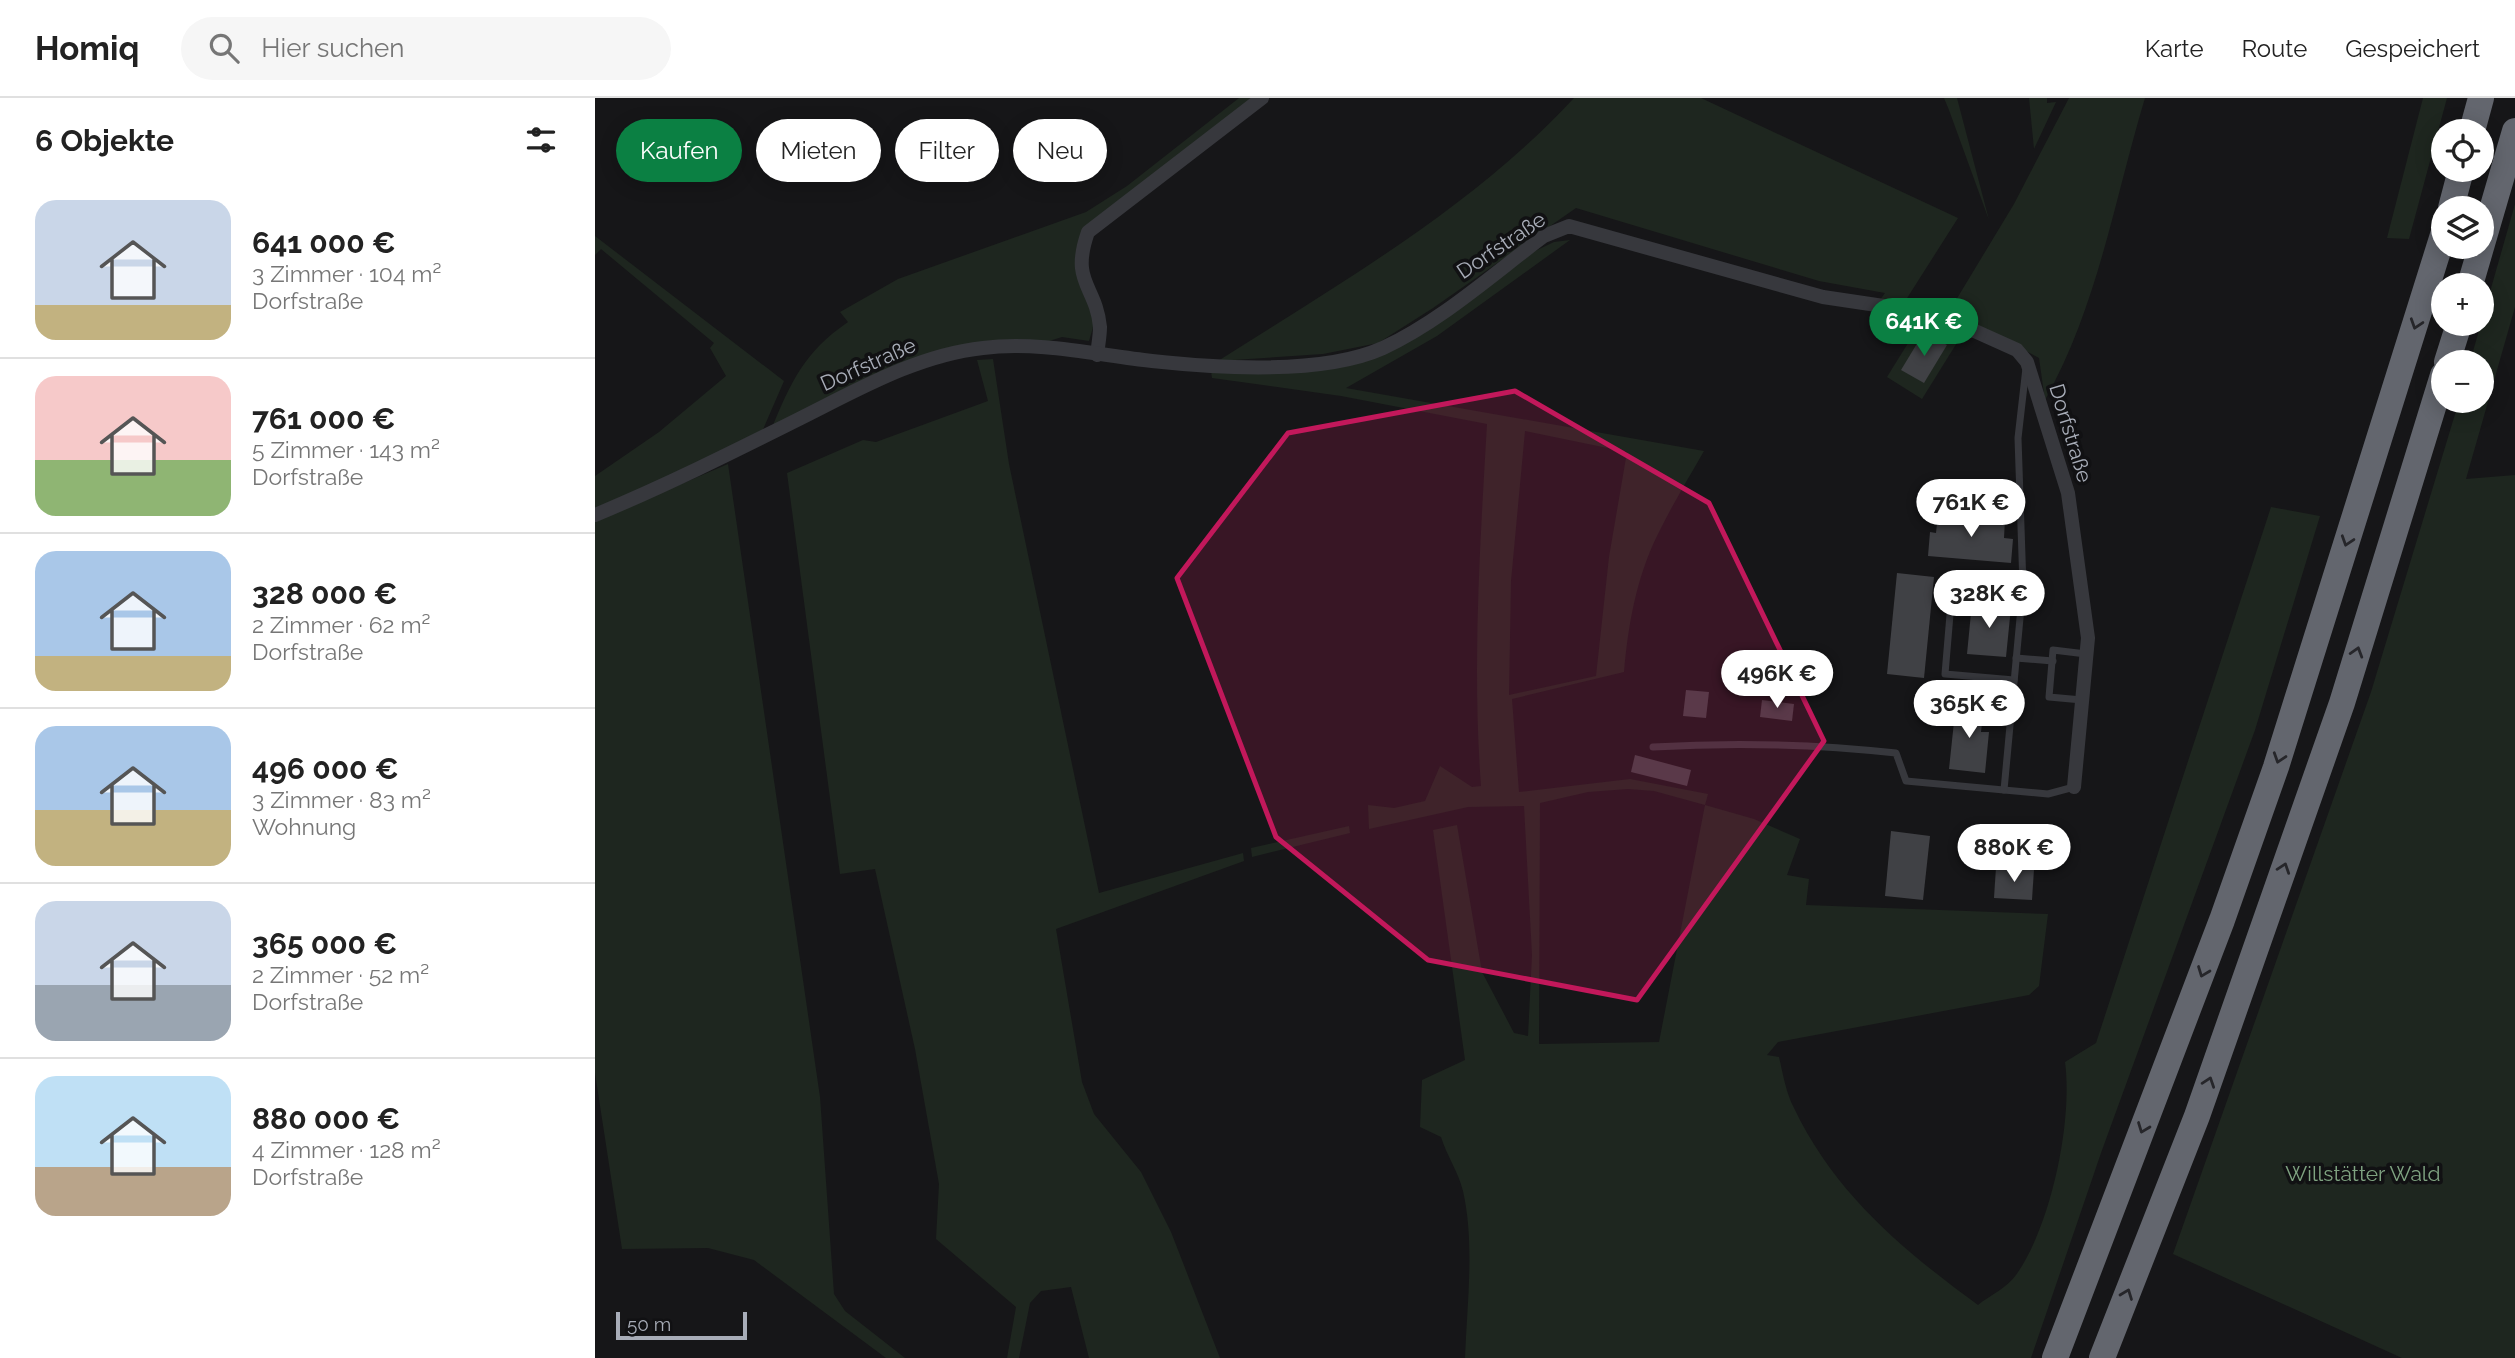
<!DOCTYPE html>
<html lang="de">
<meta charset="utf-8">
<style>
:root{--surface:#fff;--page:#f6f6f6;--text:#222;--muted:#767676;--line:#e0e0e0;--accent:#0b8043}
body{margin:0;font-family:Raleway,sans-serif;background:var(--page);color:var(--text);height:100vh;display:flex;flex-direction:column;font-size:26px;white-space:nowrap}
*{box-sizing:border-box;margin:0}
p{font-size:23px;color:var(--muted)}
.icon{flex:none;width:38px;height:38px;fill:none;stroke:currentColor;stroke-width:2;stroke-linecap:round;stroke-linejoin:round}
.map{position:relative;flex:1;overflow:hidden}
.panel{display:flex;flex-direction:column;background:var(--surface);width:595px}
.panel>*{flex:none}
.banner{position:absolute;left:21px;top:21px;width:665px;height:63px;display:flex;gap:14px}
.tools{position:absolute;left:1836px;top:21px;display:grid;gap:14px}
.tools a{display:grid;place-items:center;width:63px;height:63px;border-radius:50%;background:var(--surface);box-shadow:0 4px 18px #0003;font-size:35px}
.scale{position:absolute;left:21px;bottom:18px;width:131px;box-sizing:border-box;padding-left:7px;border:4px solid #a8adb8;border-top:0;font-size:19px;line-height:24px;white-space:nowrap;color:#a8adb8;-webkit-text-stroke:5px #111113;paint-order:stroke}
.price{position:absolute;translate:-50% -60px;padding:0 16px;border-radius:24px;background:#fff;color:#222;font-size:23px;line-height:46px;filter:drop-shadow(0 2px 4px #0008)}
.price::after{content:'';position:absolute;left:50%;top:42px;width:21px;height:16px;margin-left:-10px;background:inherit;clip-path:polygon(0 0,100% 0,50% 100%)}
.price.selected{background:var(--accent);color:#fff}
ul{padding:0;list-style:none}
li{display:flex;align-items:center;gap:21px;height:175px;padding:0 35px}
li+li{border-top:2px solid var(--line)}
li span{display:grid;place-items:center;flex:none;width:196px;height:140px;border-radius:21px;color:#555}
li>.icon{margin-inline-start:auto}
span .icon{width:84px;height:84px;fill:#fffc;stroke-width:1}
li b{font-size:30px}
h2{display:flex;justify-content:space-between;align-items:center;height:84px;padding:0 35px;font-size:30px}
.pill{padding:0 24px;border-radius:32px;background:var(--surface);box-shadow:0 4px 18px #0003;font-size:24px;line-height:63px}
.pill.selected{background:var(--accent);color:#fff}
header{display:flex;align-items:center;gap:42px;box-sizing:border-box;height:98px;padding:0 35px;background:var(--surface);border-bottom:2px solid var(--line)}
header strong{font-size:33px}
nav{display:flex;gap:38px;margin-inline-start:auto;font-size:24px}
.search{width:490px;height:63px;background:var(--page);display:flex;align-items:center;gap:18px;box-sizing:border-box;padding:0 24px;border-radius:38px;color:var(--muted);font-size:26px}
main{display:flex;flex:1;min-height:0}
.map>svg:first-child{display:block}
.green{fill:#1e261f;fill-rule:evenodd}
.building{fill:#404145}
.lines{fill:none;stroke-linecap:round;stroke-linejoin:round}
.service{stroke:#37383d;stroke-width:7}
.minor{stroke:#37383d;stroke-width:14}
.motorway{stroke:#63666e;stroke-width:26}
.oneway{stroke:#26262a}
.marked{fill:#c2185b;fill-opacity:0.2;stroke:#c2185b;stroke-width:5;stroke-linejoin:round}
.labels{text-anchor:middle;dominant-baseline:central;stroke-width:7;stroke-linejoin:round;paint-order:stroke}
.street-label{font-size:21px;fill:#a8adb8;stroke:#111113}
.park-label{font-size:21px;fill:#7fa381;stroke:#111113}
</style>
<header>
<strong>Homiq</strong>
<div class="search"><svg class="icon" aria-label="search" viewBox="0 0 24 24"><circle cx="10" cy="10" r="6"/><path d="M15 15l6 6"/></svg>Hier suchen</div>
<nav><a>Karte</a><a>Route</a><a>Gespeichert</a></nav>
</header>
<main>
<section class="panel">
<h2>6 Objekte<svg class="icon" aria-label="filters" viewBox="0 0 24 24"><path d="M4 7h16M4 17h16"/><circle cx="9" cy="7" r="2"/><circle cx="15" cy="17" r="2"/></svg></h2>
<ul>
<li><span style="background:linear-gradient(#c9d6e8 75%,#c2b280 0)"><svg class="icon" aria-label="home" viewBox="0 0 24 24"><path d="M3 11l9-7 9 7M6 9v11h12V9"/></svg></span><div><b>641 000 €</b><p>3 Zimmer · 104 m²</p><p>Dorfstraße</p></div></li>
<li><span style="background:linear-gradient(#f6c9c9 60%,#8fb573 0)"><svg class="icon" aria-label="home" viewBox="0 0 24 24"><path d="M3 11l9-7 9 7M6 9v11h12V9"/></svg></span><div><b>761 000 €</b><p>5 Zimmer · 143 m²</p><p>Dorfstraße</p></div></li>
<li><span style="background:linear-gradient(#a9c7e8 75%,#c2b280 0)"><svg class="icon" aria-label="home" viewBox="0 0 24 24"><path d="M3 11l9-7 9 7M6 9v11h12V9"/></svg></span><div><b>328 000 €</b><p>2 Zimmer · 62 m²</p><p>Dorfstraße</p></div></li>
<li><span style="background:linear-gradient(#a9c7e8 60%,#c2b280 0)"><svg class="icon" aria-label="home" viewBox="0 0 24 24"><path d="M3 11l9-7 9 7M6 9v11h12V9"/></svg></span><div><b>496 000 €</b><p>3 Zimmer · 83 m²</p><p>Wohnung</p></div></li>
<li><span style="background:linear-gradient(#c9d6e8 60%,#9aa5b1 0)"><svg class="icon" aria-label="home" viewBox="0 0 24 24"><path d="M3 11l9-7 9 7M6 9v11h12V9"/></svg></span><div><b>365 000 €</b><p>2 Zimmer · 52 m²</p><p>Dorfstraße</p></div></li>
<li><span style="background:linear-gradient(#bfe0f5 65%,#b9a48a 0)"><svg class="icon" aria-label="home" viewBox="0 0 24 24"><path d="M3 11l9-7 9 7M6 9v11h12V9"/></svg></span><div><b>880 000 €</b><p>4 Zimmer · 128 m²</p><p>Dorfstraße</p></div></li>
</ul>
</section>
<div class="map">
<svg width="1920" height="1260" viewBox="0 0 1920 1260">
<rect width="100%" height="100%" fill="#161618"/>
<!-- green -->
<g class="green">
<path d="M644,0h17l-171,135 9,91 -5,17 -27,-4 -19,6 -82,4 -190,83c20,-48 33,-78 77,-108l-8,-10 58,-33 188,-67 41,-26z"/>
<path d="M979,0h127l257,120 -54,85 -24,-3 5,-7 -66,-12 -243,-73 -143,100 -55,35 -55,11 -105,7c124,-79 255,-154 356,-263z"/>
<polygon points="1349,0 1362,0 1394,122 1354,12"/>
<polygon points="1434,0 1452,0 1452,5 1461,4 1439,51"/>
<path d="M1474,0h76c-31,103 -47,207 -100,302l-6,-42 -89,-48 64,-106z"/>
<polygon points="1828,0 1852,0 1814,141 1792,140"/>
<polygon points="1920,106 1920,209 1871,381 1920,377 1920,1260 1807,1260 1578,1156 1776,594 1864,303 1886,303 1886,264 1875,264"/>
<polygon points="0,138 189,283 166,336 0,412 0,378 64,334 131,278 115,250 119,245 6,151 0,157"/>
<path d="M975,142l-133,96 -91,52 358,63c-16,28 -33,56 -47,85 -21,43 -29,90 -33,136l-112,27 7,93 111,-13 78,15 -3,11 49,14 46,20 -13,36 22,4 -3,26 242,9 -9,72 -10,9 -251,47 -11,13 12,2c4,17 7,36 15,51 41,86 109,142 184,197 11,-9 30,-18 38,-30 35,-49 57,-154 49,-213l31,-19 175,-536 49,9 -65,214 -154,423 -70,205h-566c2,-54 10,-114 -2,-167 -5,-20 -16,-35 -22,-54l-21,-10 2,-47 43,-20 -32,-230 24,-5 25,147 32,61 14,3 4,-81 -8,-149 -56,1 -99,22 -1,-24 26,3 31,-7 15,-35 32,21 9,-1c-9,-121 -1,-241 6,-362l-146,-28 -129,-18 -1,-7 146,-9 176,-110 21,-10zM930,333l102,21 -18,105 -13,119 -87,19 2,-114zM1033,691l26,2 51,14 -46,237 -120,2 1,-241 48,-11z"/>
<polygon points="1328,221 1368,235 1327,301 1292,279"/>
<polygon points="398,261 414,366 504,795 648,755 649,763 461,831 487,984 499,1016 546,1074 576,1134 625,1260 494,1260 476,1189 446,1193 435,1205 424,1260 412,1260 421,1209 341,1141 344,1086 320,951 280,771 245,776 192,375 268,342 281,344 393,303 382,262"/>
<polygon points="133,366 225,999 239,1196 250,1213 310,1260 291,1260 159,1162 113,1150 27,1151 0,975 0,423"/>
<polygon points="754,728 755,735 657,759 656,750"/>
</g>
<!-- building -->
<g class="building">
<polygon points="1329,234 1352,247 1329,285 1306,272"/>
<polygon points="1343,416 1410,421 1409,440 1418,441 1416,465 1333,458 1335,434 1341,435"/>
<polygon points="1302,475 1339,479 1329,580 1292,576"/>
<polygon points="1377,505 1416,509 1411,559 1372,556"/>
<polygon points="1091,592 1114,594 1111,620 1088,618"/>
<polygon points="1167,602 1199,606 1197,623 1165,619"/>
<polygon points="1361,605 1389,608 1386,634 1394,634 1390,675 1354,671"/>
<polygon points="1040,657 1096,672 1092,688 1036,674"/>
<polygon points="1296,733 1335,738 1328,802 1290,798"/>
<polygon points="1401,769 1439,771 1437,802 1399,800"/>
</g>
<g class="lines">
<!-- service -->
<g class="service">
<polyline points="1421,560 1458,563"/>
<polyline points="1419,582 1350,576 1358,481 1428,488"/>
<polyline points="1487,602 1454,599 1458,552 1491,556"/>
<path d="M1058,649c82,-5 161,-3 243,6l10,28 142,13 26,-7"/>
<polyline points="1409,692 1428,488 1423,340 1431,270"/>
</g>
<!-- minor -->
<g class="minor">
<path d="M502,257c1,-9 3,-19 3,-28 -4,-42 -30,-44 -12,-95l174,-134"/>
<path d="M0,417c70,-29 138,-63 206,-97 58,-29 117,-63 182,-70 55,-7 114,7 169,13 65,7 171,14 231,-13 58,-27 110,-74 161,-112l25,-10 254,71 114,17 80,36 10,12 41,131 20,145 -14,149"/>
</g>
<!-- motorway -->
<g class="motorway">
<polyline points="1877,33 1886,0"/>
<polyline points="1856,110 1866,72"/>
<polyline points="1875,187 1920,33"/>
<polyline points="1852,264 1864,226"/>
<polyline points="1460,1260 1627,822 1681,669 1848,137"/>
<polyline points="1507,1260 1602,1018 1747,605 1848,277"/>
</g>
</g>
<!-- one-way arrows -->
<defs><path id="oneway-chevron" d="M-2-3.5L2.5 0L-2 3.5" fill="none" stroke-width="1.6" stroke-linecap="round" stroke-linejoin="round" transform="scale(1.75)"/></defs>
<g class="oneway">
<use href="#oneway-chevron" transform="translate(1821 226) rotate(108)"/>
<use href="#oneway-chevron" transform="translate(1752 443) rotate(108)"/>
<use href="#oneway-chevron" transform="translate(1762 554) rotate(-73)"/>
<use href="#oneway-chevron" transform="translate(1684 660) rotate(108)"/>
<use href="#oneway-chevron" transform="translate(1689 770) rotate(-71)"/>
<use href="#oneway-chevron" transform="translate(1608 874) rotate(111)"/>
<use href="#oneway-chevron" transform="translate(1614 984) rotate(-71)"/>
<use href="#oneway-chevron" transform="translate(1548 1030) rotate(111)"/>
<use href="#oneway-chevron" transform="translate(1532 1196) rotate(-69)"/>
</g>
<!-- marked area -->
<path class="marked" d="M920,293l194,112 115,238 -187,259 -209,-40 -152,-123 -99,-259 111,-145z"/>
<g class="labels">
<!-- street labels -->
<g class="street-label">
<text transform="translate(906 147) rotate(-34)">Dorfstraße</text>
<text transform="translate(273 266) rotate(-24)">Dorfstraße</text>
<text transform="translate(1476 335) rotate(73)">Dorfstraße</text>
</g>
<!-- park labels -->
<g class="park-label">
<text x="1768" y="1075">Willstätter Wald</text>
</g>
</g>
</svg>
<div class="tools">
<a><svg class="icon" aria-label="locate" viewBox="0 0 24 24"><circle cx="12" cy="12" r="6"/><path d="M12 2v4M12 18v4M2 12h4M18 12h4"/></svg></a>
<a><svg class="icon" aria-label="layers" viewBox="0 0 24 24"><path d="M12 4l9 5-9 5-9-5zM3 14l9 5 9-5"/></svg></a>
<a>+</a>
<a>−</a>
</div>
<div class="scale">50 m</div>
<b class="price selected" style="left:1329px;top:260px">641K €</b>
<b class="price" style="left:1376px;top:441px">761K €</b>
<b class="price" style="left:1394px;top:532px">328K €</b>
<b class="price" style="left:1182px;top:612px">496K €</b>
<b class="price" style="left:1374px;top:642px">365K €</b>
<b class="price" style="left:1419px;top:786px">880K €</b>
<div class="banner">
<a class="pill selected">Kaufen</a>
<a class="pill">Mieten</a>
<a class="pill">Filter</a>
<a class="pill">Neu</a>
</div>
</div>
</main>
